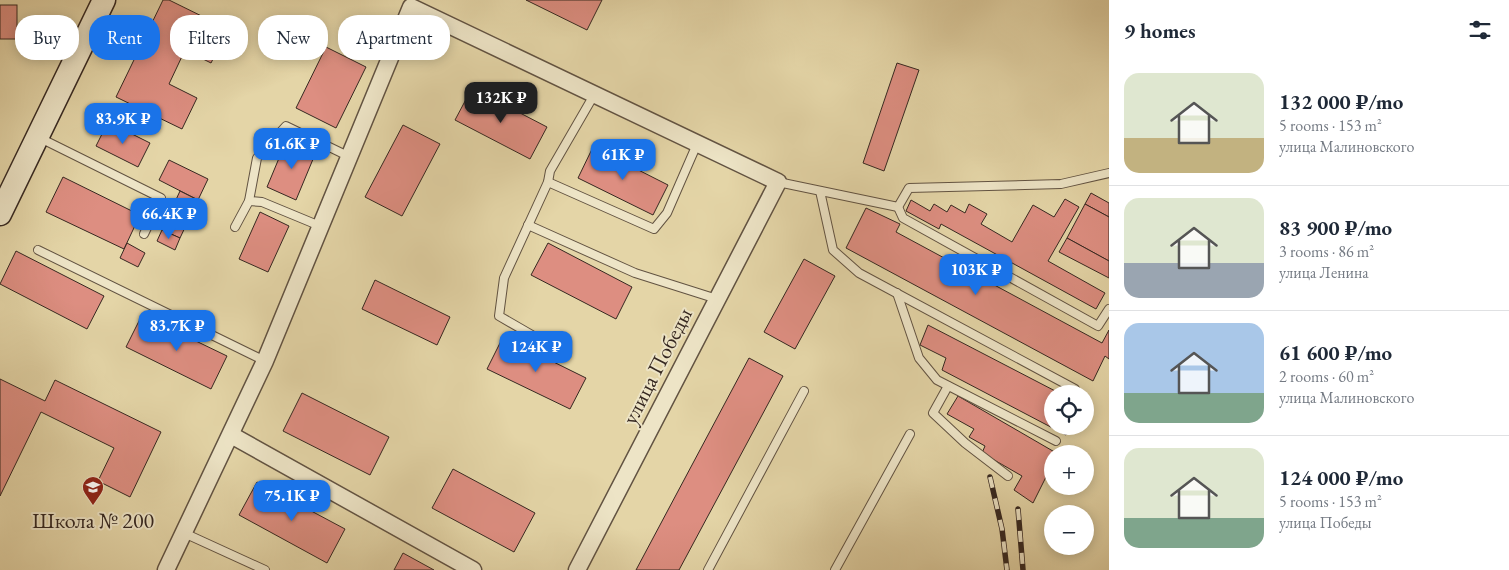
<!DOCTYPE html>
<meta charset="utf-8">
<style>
:root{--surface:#fff;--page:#f2f2f3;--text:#1f2937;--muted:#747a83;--line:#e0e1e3;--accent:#1a73e8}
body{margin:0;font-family:"EB Garamond",serif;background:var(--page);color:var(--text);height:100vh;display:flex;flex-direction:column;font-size:19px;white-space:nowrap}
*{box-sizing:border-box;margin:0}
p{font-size:16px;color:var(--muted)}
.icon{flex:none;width:28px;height:28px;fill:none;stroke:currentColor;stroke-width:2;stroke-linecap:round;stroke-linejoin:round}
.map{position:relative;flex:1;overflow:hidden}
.sheet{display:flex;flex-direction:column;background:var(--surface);width:400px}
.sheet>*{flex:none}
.hud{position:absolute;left:15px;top:15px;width:475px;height:45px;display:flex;gap:10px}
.buttons{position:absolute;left:1044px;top:385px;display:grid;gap:10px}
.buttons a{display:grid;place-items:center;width:50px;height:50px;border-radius:50%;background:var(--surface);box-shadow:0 2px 12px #0003;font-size:25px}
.price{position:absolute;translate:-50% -42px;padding:0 11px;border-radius:10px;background:var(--accent);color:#fff;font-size:16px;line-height:32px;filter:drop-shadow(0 1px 2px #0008)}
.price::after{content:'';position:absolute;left:50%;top:30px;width:15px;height:11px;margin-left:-8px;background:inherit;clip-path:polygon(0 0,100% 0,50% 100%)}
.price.on{background:#222;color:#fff}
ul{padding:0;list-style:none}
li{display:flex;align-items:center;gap:15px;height:125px;padding:0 15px}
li+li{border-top:1px solid var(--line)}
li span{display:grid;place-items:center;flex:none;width:140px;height:100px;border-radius:15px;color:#555}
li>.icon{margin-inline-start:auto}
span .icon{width:60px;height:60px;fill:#fffc;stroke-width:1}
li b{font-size:21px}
h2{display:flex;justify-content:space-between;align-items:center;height:60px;padding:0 15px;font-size:21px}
.tag{padding:0 18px;border-radius:20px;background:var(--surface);box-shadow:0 2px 12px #0003;font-size:18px;line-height:45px}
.tag.on{background:var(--accent);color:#fff}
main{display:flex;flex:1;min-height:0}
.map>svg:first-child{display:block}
.building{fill:#dd8e81;stroke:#362821}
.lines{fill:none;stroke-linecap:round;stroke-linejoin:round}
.lane-casing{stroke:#625342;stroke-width:10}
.street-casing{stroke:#625342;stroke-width:19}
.secondary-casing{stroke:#362821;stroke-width:25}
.lane{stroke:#ede4c6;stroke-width:8}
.street{stroke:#ede4c6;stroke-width:16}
.secondary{stroke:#ede4c6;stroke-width:22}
.rail-casing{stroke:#362821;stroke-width:5.5}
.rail{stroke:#ede4c6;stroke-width:4;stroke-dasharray:11;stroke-linecap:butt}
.labels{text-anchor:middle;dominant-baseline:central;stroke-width:4;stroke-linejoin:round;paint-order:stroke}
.street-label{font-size:22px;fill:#362821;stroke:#ede4c6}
.poi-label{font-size:22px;fill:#362821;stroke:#ede4c6}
</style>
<main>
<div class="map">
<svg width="1109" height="570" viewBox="0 0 1109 570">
<rect width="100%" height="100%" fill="#e4d5a7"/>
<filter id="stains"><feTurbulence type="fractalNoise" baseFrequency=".004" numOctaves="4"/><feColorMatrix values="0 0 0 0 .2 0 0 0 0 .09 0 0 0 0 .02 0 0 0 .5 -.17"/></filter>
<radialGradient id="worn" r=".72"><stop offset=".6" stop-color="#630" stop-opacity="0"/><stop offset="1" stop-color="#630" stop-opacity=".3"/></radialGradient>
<!-- building -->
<g class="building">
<polygon points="163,0 169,0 228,29 211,63 185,50 169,84 197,98 182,129 116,97"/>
<polygon points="526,0 602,0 587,30"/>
<rect x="0" y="5" width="17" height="34"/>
<polygon points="326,47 366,67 336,128 296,108"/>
<polygon points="897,63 919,70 884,171 863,163"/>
<polygon points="472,88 547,127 530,159 455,120"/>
<polygon points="108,122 150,143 138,167 96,146"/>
<polygon points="403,125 440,144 402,216 365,197"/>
<polygon points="287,139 316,152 296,200 267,187"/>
<polygon points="593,147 668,185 653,215 578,178"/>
<polygon points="169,160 208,179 198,200 159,180"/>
<polygon points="63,177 140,215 124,249 46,212"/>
<polygon points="180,191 198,200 180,238 162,230"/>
<polygon points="1091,193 1109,203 1109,217 1085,204"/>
<polygon points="1065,199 1079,207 1048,261 1105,293 1096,309 941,224 939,229 906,211 911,200 930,211 934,204 947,212 951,205 965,213 969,204 987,214 981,224 1012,242 1033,205 1054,217"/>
<polygon points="1085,204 1109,217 1109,261 1067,238"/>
<polygon points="866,208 900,224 896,232 1102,343 1109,330 1109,359 1105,356 1093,381 846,248"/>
<polygon points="260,212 289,226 268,272 239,259"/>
<polygon points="162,230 180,238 175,250 157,241"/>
<polygon points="1067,238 1109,261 1109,278 1059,252"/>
<polygon points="127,243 145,253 138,267 120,258"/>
<polygon points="548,243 632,287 616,319 531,275"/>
<polygon points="16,251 104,296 87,329 0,284"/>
<polygon points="804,259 835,276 795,349 764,332"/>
<polygon points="375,280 450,317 437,345 362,309"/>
<polygon points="142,315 227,356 211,389 126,347"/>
<polygon points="928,325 1061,394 1052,394 1052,426 1071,426 1066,435 942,370 946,358 920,345"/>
<polygon points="503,337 586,378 570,409 487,369"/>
<polygon points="749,358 783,376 679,570 636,570"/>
<polygon points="0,379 45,401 55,380 161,432 130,497 98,481 114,448 41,412 0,496"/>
<polygon points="302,393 389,437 370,475 283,431"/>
<polygon points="958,396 1058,454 1052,454 1052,465 1033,503 1014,490 1022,476 982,453 985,446 969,437 974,429 947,414"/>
<polygon points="453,469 535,513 514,552 432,508"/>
<polygon points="257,482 345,529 327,563 239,515"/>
<polygon points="403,553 434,570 394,570"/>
</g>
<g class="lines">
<!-- lane casing -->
<g class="lane-casing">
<g id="lane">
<polyline points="40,138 161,198 144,234"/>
<polyline points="548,182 654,229 667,213 697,144"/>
<polyline points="778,182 898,207 909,188 1061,184 1109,173"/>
<polyline points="820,191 833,250 859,273 1075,389"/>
<polyline points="249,201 257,158 286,126 350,157"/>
<polyline points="898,207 903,218 1098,326 1109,309"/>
<polyline points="528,225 635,273 717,299"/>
<polyline points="235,227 249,201 262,202 320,226"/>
<polyline points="38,250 265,361"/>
<polyline points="897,293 919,358 937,380 1056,441"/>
<polyline points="563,353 499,316 504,278 548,182 550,171 594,95"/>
<polyline points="948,386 933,413 965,443 1008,476"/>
<polyline points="184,533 265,570"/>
<polyline points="708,570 804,391"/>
<polyline points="835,570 910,434"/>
</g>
</g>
<!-- street casing -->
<g class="street-casing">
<g id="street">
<polyline points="231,435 473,570"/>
<polyline points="166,570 265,361 411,7 778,182 577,570"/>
</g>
</g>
<!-- secondary casing -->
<g class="secondary-casing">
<polyline id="secondary" points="0,214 104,0"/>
</g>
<!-- lane -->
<use href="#lane" class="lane"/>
<!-- street -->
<use href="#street" class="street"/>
<!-- secondary -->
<use href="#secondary" class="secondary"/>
<!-- rail casing -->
<g class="rail-casing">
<g id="rail">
<polyline points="990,477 1002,529 1007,570"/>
<polyline points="1018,509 1023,570"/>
</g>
</g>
<!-- rail -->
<use href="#rail" class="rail"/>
</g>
<!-- icons -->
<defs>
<g id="school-pin" transform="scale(1.125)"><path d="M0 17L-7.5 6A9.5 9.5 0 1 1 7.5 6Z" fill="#8f2418" stroke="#ede4c6"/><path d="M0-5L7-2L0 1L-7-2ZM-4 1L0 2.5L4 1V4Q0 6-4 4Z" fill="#fff"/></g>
</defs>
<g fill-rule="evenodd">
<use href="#school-pin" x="93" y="487"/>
</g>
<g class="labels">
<!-- street labels -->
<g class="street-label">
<text transform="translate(657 366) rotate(-63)">улица Победы</text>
</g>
<!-- poi labels -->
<g class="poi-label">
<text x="93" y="520">Школа № 200</text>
</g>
</g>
<rect width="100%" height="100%" filter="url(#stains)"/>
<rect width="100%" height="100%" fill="url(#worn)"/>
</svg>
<div class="buttons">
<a><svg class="icon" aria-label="locate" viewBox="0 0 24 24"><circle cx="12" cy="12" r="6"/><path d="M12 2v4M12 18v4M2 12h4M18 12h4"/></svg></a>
<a>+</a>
<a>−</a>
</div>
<b class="price on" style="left:501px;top:124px">132K ₽</b>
<b class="price" style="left:123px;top:145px">83.9K ₽</b>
<b class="price" style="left:292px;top:170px">61.6K ₽</b>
<b class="price" style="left:623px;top:181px">61K ₽</b>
<b class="price" style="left:169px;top:240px">66.4K ₽</b>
<b class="price" style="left:976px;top:296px">103K ₽</b>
<b class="price" style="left:177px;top:352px">83.7K ₽</b>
<b class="price" style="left:536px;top:373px">124K ₽</b>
<b class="price" style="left:292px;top:522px">75.1K ₽</b>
<div class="hud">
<a class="tag">Buy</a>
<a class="tag on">Rent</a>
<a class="tag">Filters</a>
<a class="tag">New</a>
<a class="tag">Apartment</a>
</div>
</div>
<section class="sheet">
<h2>9 homes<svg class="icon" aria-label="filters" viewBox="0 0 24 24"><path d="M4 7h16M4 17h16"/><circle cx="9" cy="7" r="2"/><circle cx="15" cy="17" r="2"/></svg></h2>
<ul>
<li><span style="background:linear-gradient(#dfe7d0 65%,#c2b280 0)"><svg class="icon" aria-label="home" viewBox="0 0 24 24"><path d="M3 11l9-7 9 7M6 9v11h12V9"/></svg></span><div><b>132 000 ₽/mo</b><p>5 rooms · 153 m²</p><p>улица Малиновского</p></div></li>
<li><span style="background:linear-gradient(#dfe7d0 65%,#9aa5b1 0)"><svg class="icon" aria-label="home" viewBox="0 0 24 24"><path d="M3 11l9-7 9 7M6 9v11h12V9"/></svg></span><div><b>83 900 ₽/mo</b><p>3 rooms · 86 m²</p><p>улица Ленина</p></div></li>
<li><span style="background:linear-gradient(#a9c7e8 70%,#7fa58c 0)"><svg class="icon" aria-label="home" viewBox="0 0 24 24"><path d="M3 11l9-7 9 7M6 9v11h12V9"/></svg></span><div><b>61 600 ₽/mo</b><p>2 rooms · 60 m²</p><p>улица Малиновского</p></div></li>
<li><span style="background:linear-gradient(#dfe7d0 70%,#7fa58c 0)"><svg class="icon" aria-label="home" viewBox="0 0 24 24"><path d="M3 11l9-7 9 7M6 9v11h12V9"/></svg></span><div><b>124 000 ₽/mo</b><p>5 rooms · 153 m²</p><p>улица Победы</p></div></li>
</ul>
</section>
</main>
